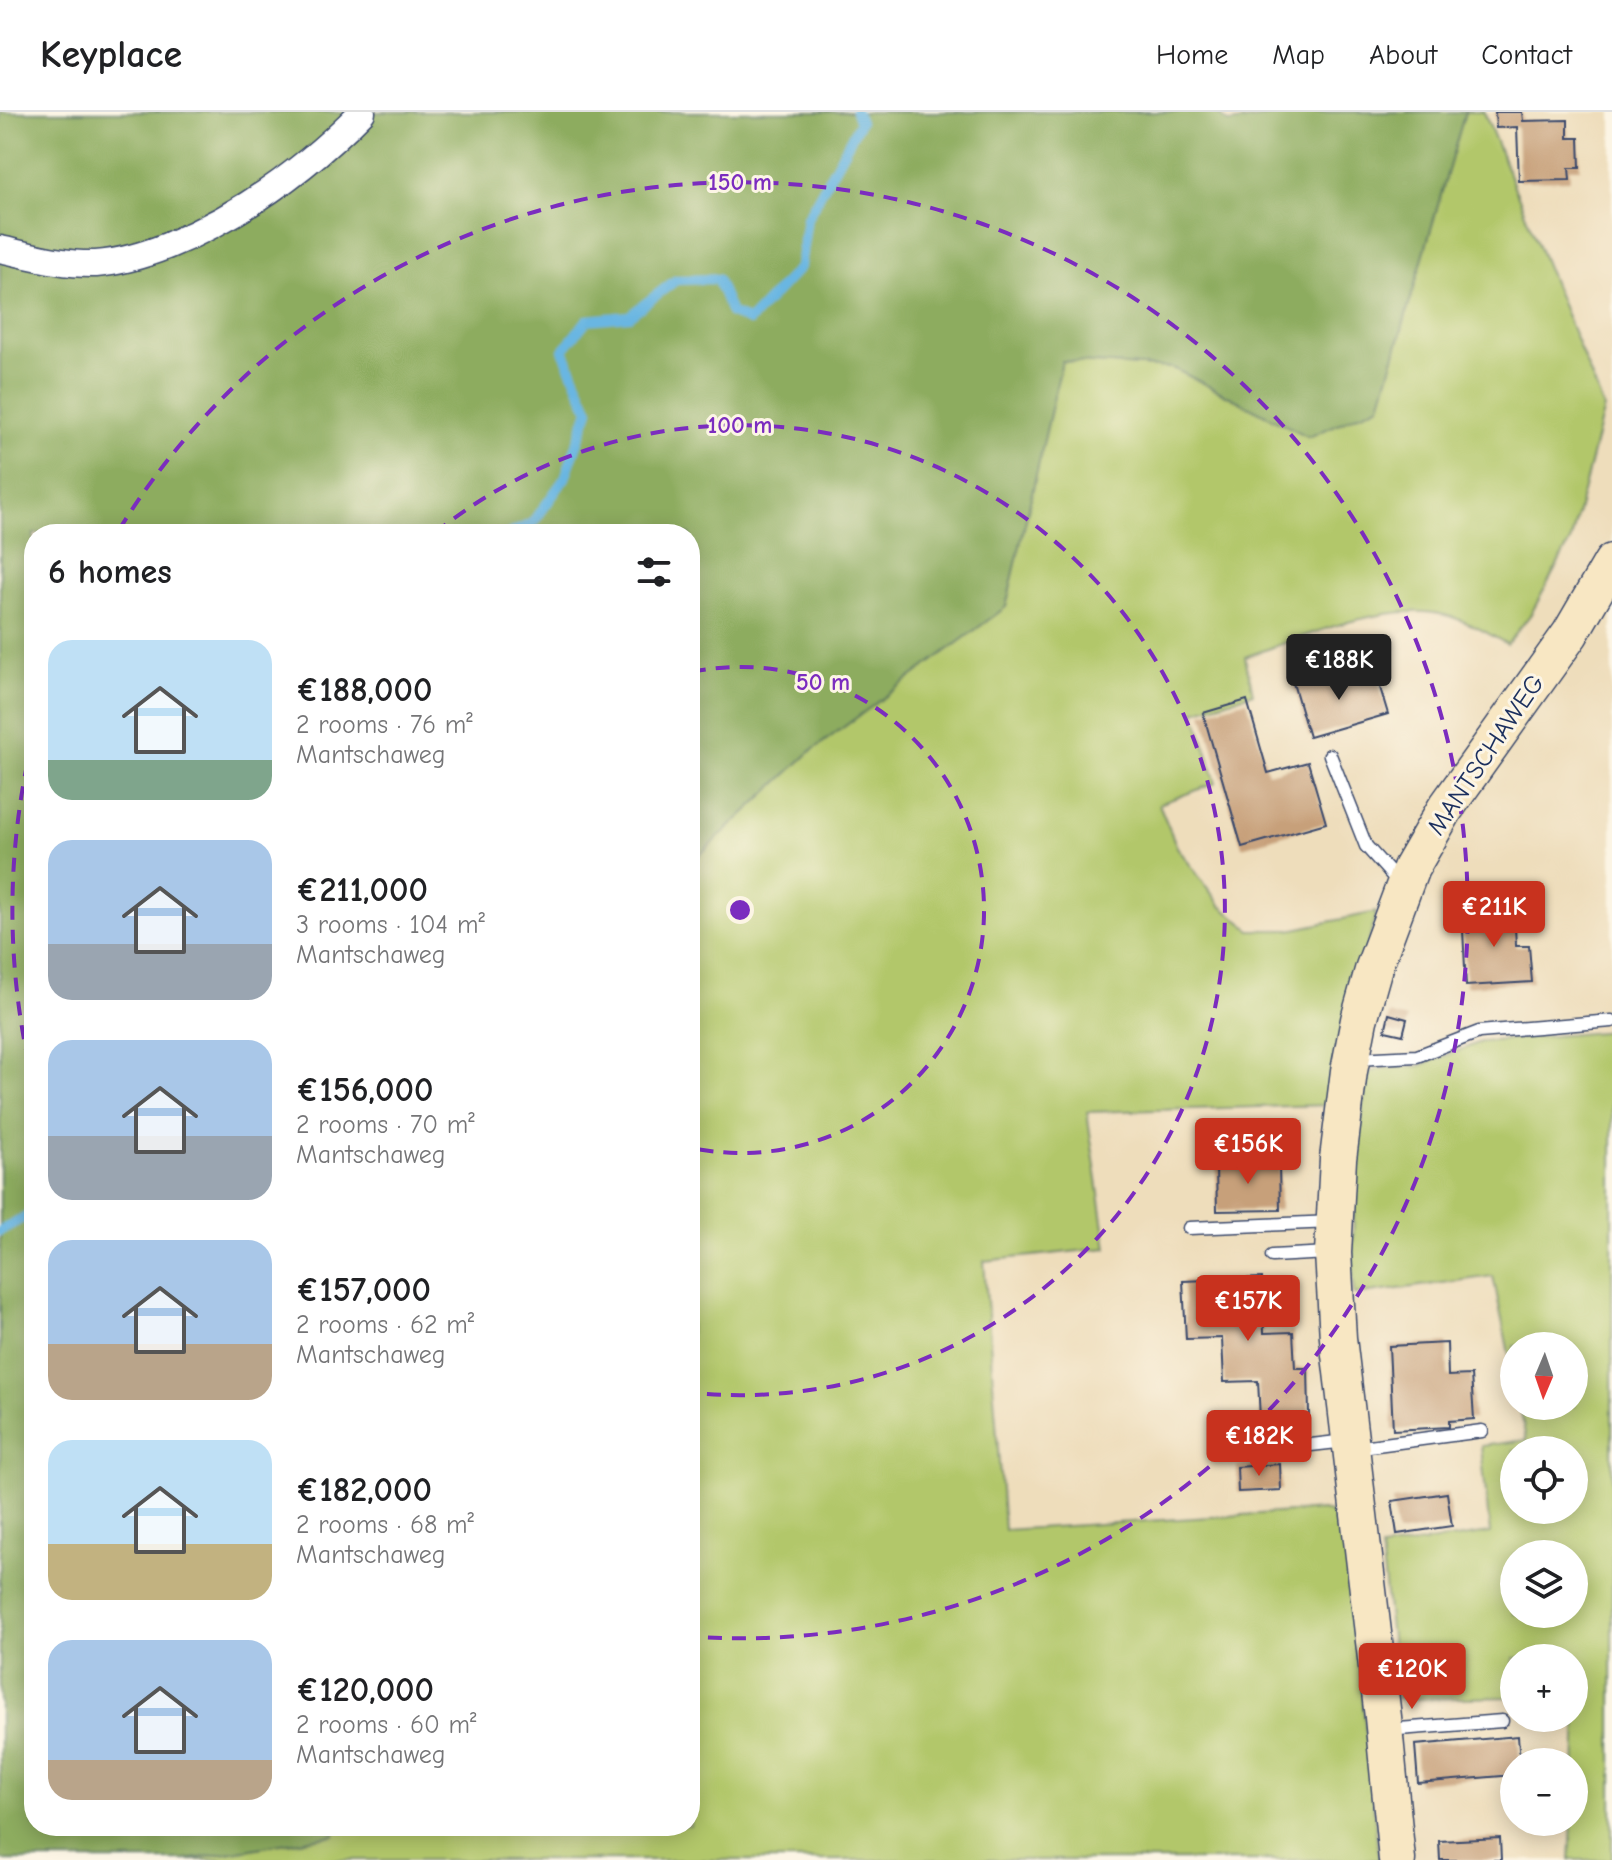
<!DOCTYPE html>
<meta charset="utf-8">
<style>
:root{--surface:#fff;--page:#f6f6f6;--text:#202124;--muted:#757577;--line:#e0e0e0;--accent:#c8321e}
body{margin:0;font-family:"Comic Neue",sans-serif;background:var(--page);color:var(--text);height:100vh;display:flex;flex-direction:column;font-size:30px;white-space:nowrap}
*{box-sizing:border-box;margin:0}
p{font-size:26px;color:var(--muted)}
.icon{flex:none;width:44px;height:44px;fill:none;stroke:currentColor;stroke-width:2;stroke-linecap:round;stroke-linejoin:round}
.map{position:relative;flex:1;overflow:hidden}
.panel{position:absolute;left:24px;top:412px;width:676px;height:1312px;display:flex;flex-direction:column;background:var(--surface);border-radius:32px;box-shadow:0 4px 20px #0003}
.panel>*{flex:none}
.needle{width:52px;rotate:182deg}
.controls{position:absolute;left:1500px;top:1220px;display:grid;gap:16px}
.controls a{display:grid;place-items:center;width:88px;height:88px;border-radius:50%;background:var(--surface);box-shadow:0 4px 20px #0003;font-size:40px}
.price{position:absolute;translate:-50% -68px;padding:0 18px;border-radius:8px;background:var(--accent);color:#fff;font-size:26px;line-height:52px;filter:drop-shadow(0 2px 4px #0008)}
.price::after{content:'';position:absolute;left:50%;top:48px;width:24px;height:18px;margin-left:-12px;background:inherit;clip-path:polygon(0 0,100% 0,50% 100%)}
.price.selected{background:#222;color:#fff}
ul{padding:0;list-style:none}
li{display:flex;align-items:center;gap:24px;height:200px;padding:0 24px}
li span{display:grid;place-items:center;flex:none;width:224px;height:160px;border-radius:24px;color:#555}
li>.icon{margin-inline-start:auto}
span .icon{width:96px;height:96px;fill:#fffc;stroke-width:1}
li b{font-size:34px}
h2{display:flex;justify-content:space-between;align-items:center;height:96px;padding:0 24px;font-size:34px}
header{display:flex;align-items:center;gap:48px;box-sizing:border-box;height:112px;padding:0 40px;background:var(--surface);border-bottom:2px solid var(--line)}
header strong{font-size:38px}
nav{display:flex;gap:44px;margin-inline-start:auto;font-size:28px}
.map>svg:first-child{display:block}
.green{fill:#b2c76b;stroke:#667b64;stroke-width:2;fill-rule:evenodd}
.forest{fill:#8dac5f;stroke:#546e5e;stroke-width:2}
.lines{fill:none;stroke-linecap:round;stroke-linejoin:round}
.stream{stroke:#69b6e2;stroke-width:10}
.building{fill:#c7a07a}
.lane-casing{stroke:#3b496c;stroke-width:15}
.street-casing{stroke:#3b496c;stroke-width:29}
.secondary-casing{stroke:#3b496c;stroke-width:39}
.lane{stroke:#fff;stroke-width:12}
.street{stroke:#fff;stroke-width:26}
.secondary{stroke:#f8e7c3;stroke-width:36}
.ring{fill:none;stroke:#7b2cbf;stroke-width:4;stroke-dasharray:14 10}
.labels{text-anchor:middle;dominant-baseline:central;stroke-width:6;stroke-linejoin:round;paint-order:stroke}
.street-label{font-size:26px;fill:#1b2f5e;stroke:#fcf5e5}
.centre{fill:#7b2cbf;stroke:#fcf5e5;stroke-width:4}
.ring-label{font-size:24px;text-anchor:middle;font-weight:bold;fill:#7b2cbf;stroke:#fcf5e5;stroke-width:6;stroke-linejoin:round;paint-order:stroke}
</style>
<header>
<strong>Keyplace</strong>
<nav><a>Home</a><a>Map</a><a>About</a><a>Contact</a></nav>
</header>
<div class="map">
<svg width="1612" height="1748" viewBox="0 0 1612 1748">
<rect width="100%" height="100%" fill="#fcf5e5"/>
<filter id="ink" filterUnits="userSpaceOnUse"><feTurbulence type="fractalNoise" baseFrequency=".0125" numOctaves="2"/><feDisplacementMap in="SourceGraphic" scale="16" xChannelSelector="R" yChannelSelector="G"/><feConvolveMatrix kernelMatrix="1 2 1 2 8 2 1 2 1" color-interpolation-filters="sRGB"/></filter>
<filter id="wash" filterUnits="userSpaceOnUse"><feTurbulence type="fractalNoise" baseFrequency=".006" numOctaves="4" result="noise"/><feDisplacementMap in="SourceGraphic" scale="32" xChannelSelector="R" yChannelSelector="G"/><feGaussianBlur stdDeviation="1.8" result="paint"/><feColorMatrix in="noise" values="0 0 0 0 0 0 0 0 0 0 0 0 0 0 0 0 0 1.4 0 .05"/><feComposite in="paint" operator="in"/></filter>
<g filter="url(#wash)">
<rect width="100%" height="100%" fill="#edb"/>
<!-- green -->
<g class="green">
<path d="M1465,0h19l120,296 -33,132 -40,74 -24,30c-21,-12 -48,-28 -73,-31 -60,-8 -132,25 -189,44l8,36 -58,18 21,72 -57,21 18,43 44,59 30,24h39l86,-18 -46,193 -243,7 20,136 -123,13 20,269 319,-20 21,10 35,340h-1193l148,-25 1,-9h355v-962l120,-112 196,-145 56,-246 111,7 136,69 71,-32z"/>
<path d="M1612,919v829h-42l2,-38h2l3,-126h-3v-38h-60v39l-116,2 -17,-150 109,-16 -9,-87 45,-6 -6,-34h54v-60h-60v32l-21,-102 -139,19c-4,-75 4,-148 13,-222l17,-5 35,-2 62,-24zM1514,1338h60v60h-60zM1514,1442h60v60h-60z"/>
</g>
<!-- forest -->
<polygon class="forest" points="0,0 1216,0 1229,11 1299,0 1465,0 1380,293 1309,325 1173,256 1062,249 1006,495 810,640 690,752 690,422 34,422 34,1714 335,1714 334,1723 186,1748 0,1748"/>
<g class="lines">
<!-- stream -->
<g class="stream">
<polyline points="509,422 533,411 565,366 589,298 563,238 587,208 629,204 676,168 717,167 731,201 749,209 800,155 807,106 860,10 856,0"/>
<polyline points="0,1119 34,1100"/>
</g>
</g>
<g id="blocks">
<!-- building -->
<g class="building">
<polygon points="1495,0 1522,0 1523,9 1568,8 1568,26 1579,26 1580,56 1569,56 1570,68 1519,69 1517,15 1496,16"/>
<polygon points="1375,559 1388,602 1309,625 1293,571 1332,560 1335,571"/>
<polygon points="1247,588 1268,661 1308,650 1326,711 1242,735 1203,601"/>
<polygon points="1514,797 1516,834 1529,834 1532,870 1466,874 1462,800"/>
<polygon points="1389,902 1407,907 1403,923 1385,919"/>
<polygon points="1270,1047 1270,1053 1279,1053 1280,1098 1217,1099 1216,1055 1228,1055 1227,1048"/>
<polygon points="1262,1166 1264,1221 1293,1220 1295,1256 1308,1256 1309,1303 1299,1303 1299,1309 1277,1310 1277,1305 1260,1306 1258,1269 1224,1270 1222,1226 1186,1227 1183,1169"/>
<polygon points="1447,1231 1448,1264 1471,1263 1474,1307 1449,1309 1449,1315 1393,1318 1389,1234"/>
<polygon points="1280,1352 1281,1378 1238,1380 1237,1355"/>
<polygon points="1447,1381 1452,1414 1397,1422 1392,1389"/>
<polygon points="1518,1624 1520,1650 1514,1650 1514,1663 1418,1671 1415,1633"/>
<polygon points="1500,1726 1501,1748 1440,1748 1439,1729"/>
</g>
</g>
</g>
<g filter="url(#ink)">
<use href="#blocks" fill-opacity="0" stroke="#3b496c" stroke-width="2"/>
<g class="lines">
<!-- lane casing -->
<g class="lane-casing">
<g id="lane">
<polyline points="1330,643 1366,734 1400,772"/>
<polyline points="1356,947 1417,944 1479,920 1612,909"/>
<polyline points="1189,1116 1333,1110"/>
<polyline points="1272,1144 1329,1141"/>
<polyline points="1354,1336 1482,1319"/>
<polyline points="1250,1340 1346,1329"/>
<polyline points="1386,1618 1502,1609"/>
</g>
</g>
<!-- street casing -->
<g class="street-casing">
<path id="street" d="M0,137c32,7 63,16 96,15 25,-2 48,-9 71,-18 74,-30 139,-77 195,-134"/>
</g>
<!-- secondary casing -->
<g class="secondary-casing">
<polyline id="secondary" points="1397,1748 1383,1605 1338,1226 1333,1141 1338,1047 1349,959 1359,908 1374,855 1411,756 1445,697 1570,522 1612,450"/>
</g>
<!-- lane -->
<use href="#lane" class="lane"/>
<!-- street -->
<use href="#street" class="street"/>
<!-- secondary -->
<use href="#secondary" class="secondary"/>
</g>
</g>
<!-- distance rings -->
<g class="ring">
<path d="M692 560A243 243 0 1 1 692 1036"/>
<path d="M435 421A485 485 0 1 1 694 1281"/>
<path d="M34 974A728 728 0 0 1 34 622M119 418A728 728 0 1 1 696 1525"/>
</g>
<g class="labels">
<!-- street labels -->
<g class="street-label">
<text transform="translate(1486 643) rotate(-56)">MANTSCHAWEG</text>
</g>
</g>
<circle cx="740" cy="798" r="12" class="centre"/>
<g class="ring-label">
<text x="740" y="78">150 m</text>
<text x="740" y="321">100 m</text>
<text x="823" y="578">50 m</text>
</g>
</svg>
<div class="controls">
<a><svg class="needle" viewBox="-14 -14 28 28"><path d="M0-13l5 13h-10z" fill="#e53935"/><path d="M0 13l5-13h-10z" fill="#757577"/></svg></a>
<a><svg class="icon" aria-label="locate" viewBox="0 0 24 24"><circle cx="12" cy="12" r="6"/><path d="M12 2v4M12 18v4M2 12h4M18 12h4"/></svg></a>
<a><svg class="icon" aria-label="layers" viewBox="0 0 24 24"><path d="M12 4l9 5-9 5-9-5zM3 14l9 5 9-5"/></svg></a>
<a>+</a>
<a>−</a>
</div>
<b class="price selected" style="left:1339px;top:590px">€188K</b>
<b class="price" style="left:1494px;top:837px">€211K</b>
<b class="price" style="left:1248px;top:1074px">€156K</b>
<b class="price" style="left:1248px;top:1231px">€157K</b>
<b class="price" style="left:1259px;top:1366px">€182K</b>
<b class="price" style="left:1412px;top:1599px">€120K</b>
<section class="panel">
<h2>6 homes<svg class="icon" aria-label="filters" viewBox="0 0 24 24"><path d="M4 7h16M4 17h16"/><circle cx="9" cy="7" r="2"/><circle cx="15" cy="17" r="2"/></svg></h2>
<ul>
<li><span style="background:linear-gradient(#bfe0f5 75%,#7fa58c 0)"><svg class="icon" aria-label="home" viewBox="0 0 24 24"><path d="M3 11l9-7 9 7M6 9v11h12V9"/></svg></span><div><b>€188,000</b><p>2 rooms · 76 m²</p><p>Mantschaweg</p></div></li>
<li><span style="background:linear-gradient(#a9c7e8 65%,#9aa5b1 0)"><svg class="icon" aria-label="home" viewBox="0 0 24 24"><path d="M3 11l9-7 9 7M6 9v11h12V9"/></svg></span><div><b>€211,000</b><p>3 rooms · 104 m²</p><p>Mantschaweg</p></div></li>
<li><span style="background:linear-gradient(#a9c7e8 60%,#9aa5b1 0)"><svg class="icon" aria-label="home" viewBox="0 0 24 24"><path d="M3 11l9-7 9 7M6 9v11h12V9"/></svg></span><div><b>€156,000</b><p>2 rooms · 70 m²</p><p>Mantschaweg</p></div></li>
<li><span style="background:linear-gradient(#a9c7e8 65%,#b9a48a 0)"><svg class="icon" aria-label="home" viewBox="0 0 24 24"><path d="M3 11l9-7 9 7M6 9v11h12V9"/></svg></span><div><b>€157,000</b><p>2 rooms · 62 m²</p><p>Mantschaweg</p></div></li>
<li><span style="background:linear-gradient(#bfe0f5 65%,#c2b280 0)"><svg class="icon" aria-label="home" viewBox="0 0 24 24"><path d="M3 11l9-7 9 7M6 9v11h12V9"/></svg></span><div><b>€182,000</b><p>2 rooms · 68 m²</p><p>Mantschaweg</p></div></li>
<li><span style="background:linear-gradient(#a9c7e8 75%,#b9a48a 0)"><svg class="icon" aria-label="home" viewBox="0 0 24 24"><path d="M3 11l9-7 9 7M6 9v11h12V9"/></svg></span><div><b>€120,000</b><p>2 rooms · 60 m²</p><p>Mantschaweg</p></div></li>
</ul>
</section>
</div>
